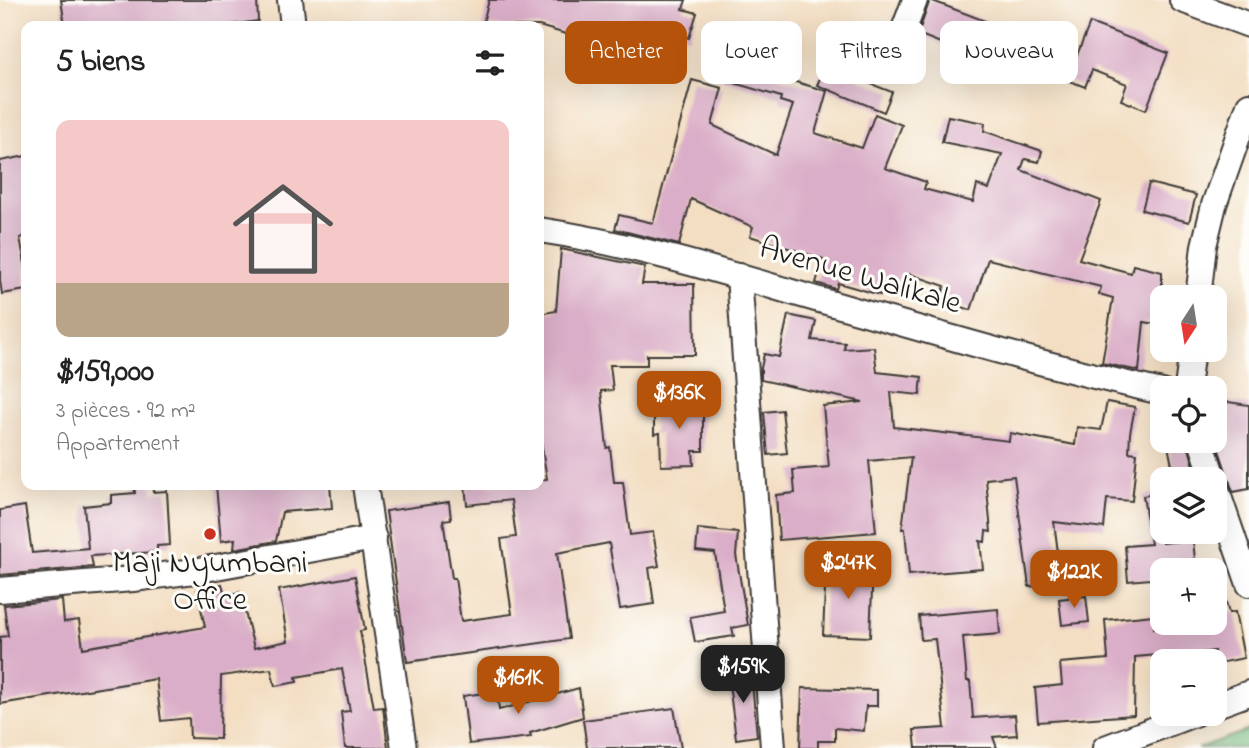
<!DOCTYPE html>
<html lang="fr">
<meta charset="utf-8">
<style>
:root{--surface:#fff;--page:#f2f2f2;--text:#222;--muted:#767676;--accent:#b45309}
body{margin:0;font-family:"Indie Flower",sans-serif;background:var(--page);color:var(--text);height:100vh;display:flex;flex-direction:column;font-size:26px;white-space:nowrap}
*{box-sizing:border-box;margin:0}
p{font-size:23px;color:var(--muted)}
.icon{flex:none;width:38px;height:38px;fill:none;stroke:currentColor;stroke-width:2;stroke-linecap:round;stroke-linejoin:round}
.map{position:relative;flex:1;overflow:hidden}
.sheet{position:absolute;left:21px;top:21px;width:523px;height:469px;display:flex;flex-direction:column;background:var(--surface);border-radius:14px;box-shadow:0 7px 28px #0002}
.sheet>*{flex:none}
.banner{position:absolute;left:565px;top:21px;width:578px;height:63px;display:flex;gap:14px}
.needle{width:46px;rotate:192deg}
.controls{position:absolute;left:1150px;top:285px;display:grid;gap:14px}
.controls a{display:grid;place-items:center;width:77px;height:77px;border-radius:14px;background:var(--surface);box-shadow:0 7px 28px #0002;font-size:35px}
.price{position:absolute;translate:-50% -60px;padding:0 16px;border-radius:14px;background:var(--accent);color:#fff;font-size:23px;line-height:46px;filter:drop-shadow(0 2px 4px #0008)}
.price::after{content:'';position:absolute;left:50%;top:42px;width:21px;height:16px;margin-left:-10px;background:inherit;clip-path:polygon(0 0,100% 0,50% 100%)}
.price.selected{background:#222;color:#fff}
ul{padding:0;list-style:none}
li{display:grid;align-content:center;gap:14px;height:371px;padding:0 35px}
li span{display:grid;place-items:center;height:217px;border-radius:14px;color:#555}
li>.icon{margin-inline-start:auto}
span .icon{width:126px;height:126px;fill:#fffc;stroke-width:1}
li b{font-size:30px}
h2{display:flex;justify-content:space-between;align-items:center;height:84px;padding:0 35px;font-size:30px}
.chip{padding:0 24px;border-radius:14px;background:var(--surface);box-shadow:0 7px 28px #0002;font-size:24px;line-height:63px}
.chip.selected{background:var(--accent);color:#fff}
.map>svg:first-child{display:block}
.forest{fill:#74b87d;stroke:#486a4c;stroke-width:2}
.building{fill:#daaec8}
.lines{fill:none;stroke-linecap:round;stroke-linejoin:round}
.minor-casing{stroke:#3c3935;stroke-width:28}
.minor{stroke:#fff;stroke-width:24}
.poi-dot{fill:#c8321e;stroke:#fdfcf7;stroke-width:2.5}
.labels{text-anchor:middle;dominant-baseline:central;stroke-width:6;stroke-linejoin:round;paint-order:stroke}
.street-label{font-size:32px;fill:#1c1c1c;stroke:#fdfcf7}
.poi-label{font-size:32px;fill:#1c1c1c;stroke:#fdfcf7}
</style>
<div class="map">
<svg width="1249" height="748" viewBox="0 0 1249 748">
<rect width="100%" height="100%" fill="#fdfcf7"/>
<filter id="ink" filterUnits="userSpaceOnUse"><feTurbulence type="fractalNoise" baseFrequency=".0143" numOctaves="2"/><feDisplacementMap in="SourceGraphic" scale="14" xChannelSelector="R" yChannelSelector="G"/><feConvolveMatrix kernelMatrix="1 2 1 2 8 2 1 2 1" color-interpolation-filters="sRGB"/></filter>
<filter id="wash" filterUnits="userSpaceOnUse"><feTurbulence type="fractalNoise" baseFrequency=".00686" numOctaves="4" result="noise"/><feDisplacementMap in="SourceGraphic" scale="28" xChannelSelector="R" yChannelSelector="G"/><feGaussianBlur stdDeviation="1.57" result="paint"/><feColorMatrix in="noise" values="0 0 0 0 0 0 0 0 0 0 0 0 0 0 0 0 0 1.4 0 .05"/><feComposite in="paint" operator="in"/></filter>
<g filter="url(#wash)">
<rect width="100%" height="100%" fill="#f3dec2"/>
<!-- forest -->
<polygon class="forest" points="1249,730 1249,748 1198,748"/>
<g id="blocks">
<!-- building -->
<g class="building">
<polygon points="61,0 257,0 258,21 223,26 65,26"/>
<polygon points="489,0 686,0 683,9 697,13 689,38 679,35 673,65 640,59 640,56 539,26 482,26"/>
<polygon points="930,0 988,22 975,57 918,34"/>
<polygon points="1090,23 1168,53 1146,110 1121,100 1127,84 1092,70 1085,87 1067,80"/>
<polygon points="833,47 866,61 858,79 892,92 884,112 817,85"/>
<polygon points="724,54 770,68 768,74 827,91 815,133 862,148 875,114 902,125 885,168 926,182 924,189 973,202 977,185 989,189 1002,154 942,142 948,116 985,123 984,131 1042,151 1039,162 1025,159 1021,170 1101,201 1079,259 1131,273 1133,265 1162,272 1162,325 1144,322 1139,371 1102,363 1113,298 1099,294 1101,287 988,259 971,310 940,300 945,286 910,274 903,295 882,288 880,295 838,283 836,289 816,283 823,259 750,236 753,227 691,199 679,245 615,229 619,215 653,223 692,80 722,88 712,125 776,155 793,105 780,101 781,97 717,78"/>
<polygon points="26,156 26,236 20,238 26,269 26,290 2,294 0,281 0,161"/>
<polygon points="1149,183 1196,195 1189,222 1142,210"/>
<polygon points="561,249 645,267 642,284 694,284 695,355 647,355 647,365 610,365 613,390 601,391 607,448 610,447 614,482 623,482 630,535 653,532 659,566 649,568 654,604 620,609 609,543 557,553 569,639 407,662 386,511 449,502 451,519 443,520 452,578 455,578 461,621 512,614 501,539 516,537 511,500 467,505 465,485 539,485 539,480 547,479 541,441 539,442 539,314 556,311"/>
<polygon points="788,315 816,321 812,340 845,343 844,349 874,347 877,372 922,377 920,395 891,392 894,427 1009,441 1010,433 1075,445 1077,427 1101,430 1107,402 1135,407 1130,433 1129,452 1137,453 1132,501 1107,499 1104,528 1054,522 1062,583 1029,587 1014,476 986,479 991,532 986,531 985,542 980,541 983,569 909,575 905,529 902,529 911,457 869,461 876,532 779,540 776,495 795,493 793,470 829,467 823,406 863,402 761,380 761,368 764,354 779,357"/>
<polygon points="1214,400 1249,405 1249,489 1233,492 1214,435"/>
<polygon points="654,401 703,401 703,451 693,451 694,465 661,466 660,433 654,434"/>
<polygon points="782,410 787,453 768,455 764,412"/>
<polygon points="1167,441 1187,441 1198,480 1175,480"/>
<polygon points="134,485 152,485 153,492 167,491 170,545 157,546 157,552 91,556 93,567 0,575 0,510 25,506 32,553 88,548 84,506 111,503 111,495 135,493"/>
<polygon points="216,485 330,485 332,508 282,512 276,541 234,549 235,539 221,541"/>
<polygon points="1162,492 1162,543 1193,540 1196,570 1162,570 1162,578 1128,581 1125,546 1151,544 1143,496"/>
<polygon points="698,529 738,533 736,555 748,625 732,628 734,636 695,642 690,617 724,611 715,553 696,551"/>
<polygon points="826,565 873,567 870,637 823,635"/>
<polygon points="355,576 365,630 360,631 374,708 383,707 388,748 345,748 341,712 350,711 342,669 296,677 297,682 275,686 271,669 221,676 220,739 190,738 189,718 161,721 156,679 0,704 0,637 8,636 4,605 62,600 64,622 79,620 83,648 205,627 197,590 222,584 225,596 240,592 254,648 288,641 279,590"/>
<polygon points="1220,580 1229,613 1235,612 1244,658 1214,664 1214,651 1171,659 1170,654 1135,657 1134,715 1038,722 1035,688 1062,685 1060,663 1108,659 1105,620 1153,615 1154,628 1178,623 1214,623 1214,581"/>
<polygon points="1086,596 1089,622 1062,625 1059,599"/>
<polygon points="998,609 1000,634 963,637 967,681 970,681 973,718 1015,715 1017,735 993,737 997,748 916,748 914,730 945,728 935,639 921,640 919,616"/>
<polygon points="751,672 757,736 736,739 728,675"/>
<polygon points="579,688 583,717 530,733 531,737 469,744 463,696 497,691 499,710"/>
<polygon points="802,688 877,690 877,706 866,706 864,731 835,728 835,741 818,741 818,748 800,748"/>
<polygon points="674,708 681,748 587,748 583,720"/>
</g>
</g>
</g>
<g filter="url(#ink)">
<use href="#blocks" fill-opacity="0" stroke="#3c3935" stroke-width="2"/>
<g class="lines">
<!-- minor casing -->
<g class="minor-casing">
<g id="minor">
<polyline points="290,0 293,26"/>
<polyline points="1182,0 1249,25"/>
<polyline points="892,61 915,0"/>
<path d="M539,230c89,13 177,40 263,65 120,34 239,70 360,97"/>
<polyline points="739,276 773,748"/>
<polyline points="1198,298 1204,246 1214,205 1249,105"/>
<polyline points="1187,388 1192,350"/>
<polyline points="1201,441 1214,480"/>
<polyline points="1214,482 1249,584"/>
<polyline points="365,485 404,748"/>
<polyline points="0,590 133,579 194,571 374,538"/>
<polyline points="1214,706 1249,693"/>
<polyline points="1105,748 1194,714"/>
</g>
</g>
<!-- minor -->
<use href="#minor" class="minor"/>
</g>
</g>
<!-- markers -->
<circle class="poi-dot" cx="210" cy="534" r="7"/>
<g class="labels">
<!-- street labels -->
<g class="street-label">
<text transform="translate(860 277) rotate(16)">Avenue Walikale</text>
</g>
<!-- poi labels -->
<g class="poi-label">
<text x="210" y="564">Maji Nyumbani<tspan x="210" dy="37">Office</tspan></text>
</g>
</g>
</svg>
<div class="controls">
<a><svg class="needle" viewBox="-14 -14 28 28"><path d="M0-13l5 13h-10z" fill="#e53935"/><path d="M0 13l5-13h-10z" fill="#767676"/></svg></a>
<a><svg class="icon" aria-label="locate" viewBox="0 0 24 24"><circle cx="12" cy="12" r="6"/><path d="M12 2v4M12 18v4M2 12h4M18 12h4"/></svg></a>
<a><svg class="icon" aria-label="layers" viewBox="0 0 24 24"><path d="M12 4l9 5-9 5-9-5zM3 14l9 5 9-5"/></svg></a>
<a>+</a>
<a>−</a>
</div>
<b class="price" style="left:679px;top:431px">$136K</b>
<b class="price" style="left:848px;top:601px">$247K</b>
<b class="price" style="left:1074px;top:610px">$122K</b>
<b class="price selected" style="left:743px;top:705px">$159K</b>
<b class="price" style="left:518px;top:716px">$161K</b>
<div class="banner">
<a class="chip selected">Acheter</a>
<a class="chip">Louer</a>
<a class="chip">Filtres</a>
<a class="chip">Nouveau</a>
</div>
<section class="sheet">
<h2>5 biens<svg class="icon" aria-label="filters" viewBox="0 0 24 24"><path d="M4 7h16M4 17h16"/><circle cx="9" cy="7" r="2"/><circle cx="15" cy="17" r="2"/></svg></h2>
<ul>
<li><span style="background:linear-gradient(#f6c9c9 75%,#b9a48a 0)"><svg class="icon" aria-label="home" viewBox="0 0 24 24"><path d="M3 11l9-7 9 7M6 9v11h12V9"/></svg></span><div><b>$159,000</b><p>3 pièces · 92 m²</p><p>Appartement</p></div></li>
</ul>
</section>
</div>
